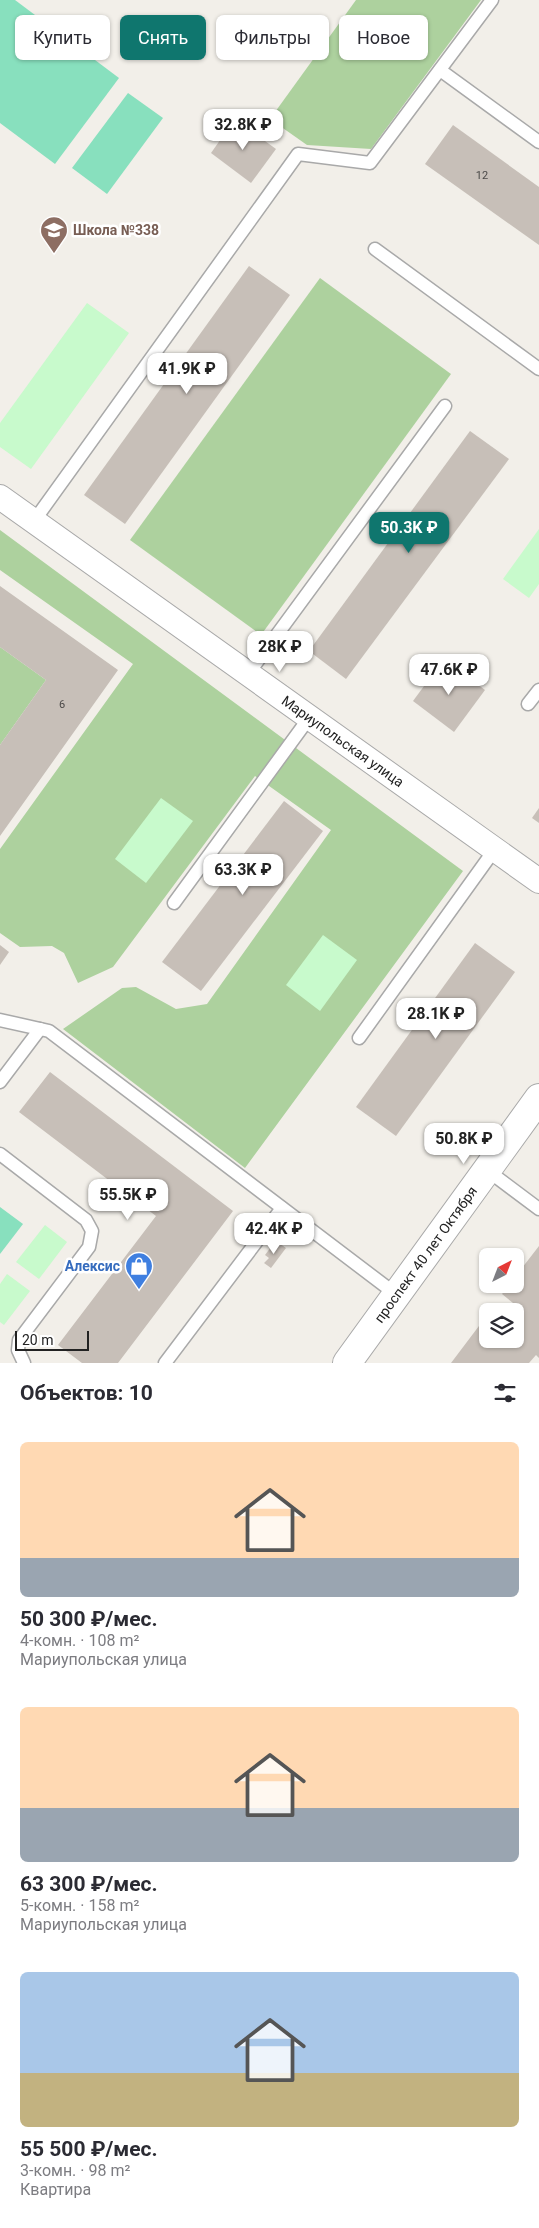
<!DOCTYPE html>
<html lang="ru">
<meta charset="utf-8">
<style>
:root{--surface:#fff;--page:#f7f7f7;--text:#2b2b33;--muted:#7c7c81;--accent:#0f766e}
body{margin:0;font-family:Roboto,sans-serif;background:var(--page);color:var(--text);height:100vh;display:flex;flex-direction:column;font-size:19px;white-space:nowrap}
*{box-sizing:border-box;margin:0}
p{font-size:16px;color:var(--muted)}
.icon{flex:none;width:28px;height:28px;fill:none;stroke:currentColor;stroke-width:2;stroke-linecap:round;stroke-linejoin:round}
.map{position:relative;height:1363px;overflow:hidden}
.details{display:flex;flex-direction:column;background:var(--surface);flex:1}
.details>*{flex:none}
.hud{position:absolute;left:15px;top:15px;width:510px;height:45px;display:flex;gap:10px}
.needle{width:32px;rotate:42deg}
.fabs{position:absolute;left:479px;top:1248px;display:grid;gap:10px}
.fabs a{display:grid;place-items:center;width:45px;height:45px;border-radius:8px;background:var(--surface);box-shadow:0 1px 4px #0004;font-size:25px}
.scale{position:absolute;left:15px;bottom:12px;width:74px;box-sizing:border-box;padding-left:5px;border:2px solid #222;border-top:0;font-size:14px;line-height:18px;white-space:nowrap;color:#222;-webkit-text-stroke:4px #fff;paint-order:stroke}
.price{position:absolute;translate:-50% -42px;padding:0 11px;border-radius:10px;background:#fff;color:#222;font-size:16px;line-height:32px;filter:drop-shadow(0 1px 2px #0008)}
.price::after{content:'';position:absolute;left:50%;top:30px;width:15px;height:11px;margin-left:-8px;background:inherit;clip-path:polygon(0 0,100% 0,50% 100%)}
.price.selected{background:var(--accent);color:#fff}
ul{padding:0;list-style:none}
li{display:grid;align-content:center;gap:10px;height:265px;padding:0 20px}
li span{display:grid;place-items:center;height:155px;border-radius:8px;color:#555}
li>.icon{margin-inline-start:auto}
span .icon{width:90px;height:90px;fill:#fffc;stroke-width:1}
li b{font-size:21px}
h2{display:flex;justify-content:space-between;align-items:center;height:60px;padding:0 20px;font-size:21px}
.pill{padding:0 18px;border-radius:8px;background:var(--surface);box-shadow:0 1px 4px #0004;font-size:18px;line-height:45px}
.pill.selected{background:var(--accent);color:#fff}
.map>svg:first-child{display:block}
.forest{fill:#add19e}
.park{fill:#c8facc}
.pitch{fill:#88e0be}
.building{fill:#c7bfb8}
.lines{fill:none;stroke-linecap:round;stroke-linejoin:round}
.service-casing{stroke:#a9a9a9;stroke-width:15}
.minor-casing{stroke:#a9a9a9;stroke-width:26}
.tertiary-casing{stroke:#a9a9a9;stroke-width:30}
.service{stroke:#fff;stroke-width:12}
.minor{stroke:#fff;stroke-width:24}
.tertiary{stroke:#fff;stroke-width:28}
.labels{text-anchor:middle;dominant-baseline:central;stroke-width:5;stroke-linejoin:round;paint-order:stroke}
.number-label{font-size:11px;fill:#4b4948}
.education-label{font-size:14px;font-weight:bold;fill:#785e54;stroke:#fff;text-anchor:start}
.street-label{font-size:14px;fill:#222;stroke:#fff}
.shop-label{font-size:14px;font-weight:bold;fill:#366cbe;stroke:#fff;text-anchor:end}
</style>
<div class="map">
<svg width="539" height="1363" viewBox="0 0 539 1363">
<rect width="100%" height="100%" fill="#f2efe9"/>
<!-- forest -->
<g class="forest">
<polygon points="356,0 481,0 371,149 307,145 270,119"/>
<polygon points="320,278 451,374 261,635 130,540"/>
<polygon points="0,530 463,871 245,1168 63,1029 122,988 136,987 176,1009 207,1004 331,830 255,776 113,967 78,983 64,953 52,946 20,947 0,933 0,849 133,664 0,570"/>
<polygon points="0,647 46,680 0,745"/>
</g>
<!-- park -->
<g class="park">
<polygon points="87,303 129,333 31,469 0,447 0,423"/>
<polygon points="539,529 539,584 529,598 503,579"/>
<polygon points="161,798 193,821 146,883 115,859"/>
<polygon points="323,935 357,960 320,1011 286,985"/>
<polygon points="45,1225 67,1242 39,1279 16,1262"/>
<polygon points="7,1274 30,1291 4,1325 0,1322 0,1284"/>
</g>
<!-- pitch -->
<g class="pitch">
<polygon points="0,0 15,0 119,78 55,164 0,123"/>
<polygon points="128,93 163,118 107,194 72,168"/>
<polygon points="0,1207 23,1224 0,1254"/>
</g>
<!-- building -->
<g class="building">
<polygon points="235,119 276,149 251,183 211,153"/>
<polygon points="453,125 539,187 539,245 425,164"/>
<polygon points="249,266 290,295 125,524 84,495"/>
<polygon points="470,431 509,459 346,679 309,651"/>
<polygon points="0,586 118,670 0,836 0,745 46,680 0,647"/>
<polygon points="444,659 485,690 454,732 413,701"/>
<polygon points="284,801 323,831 201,991 162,962"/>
<polygon points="539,808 539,823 532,818"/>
<polygon points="475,943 515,972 396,1136 356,1107"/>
<polygon points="0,945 9,952 0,965"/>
<polygon points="50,1072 233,1211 118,1363 82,1363 58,1345 156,1216 19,1112"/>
<polygon points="279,1243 286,1248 271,1268 264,1263 269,1258 265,1255 271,1247 275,1249"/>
<polygon points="539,1246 539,1358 536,1355 529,1363 451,1363 485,1318 488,1320 488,1339 515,1339 515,1311 507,1311 513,1303 502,1294 510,1284 515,1284 515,1277"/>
</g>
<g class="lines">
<!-- service casing -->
<g class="service-casing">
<g id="service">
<polyline points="440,70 539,142"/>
<polyline points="375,249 539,369"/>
<polyline points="34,521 298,154 370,163 492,0"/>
<polyline points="248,674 445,406"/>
<polyline points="528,704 539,690"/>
<polyline points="174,903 309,718"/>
<polyline points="0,1020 49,1031 397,1295"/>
<polyline points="359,1038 495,849"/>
<polyline points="0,1082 40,1029"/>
<polyline points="0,1154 86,1220 92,1231 89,1247 19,1340 18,1350 24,1363"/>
<polyline points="487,1170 539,1209"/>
<polyline points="165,1363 282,1208"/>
</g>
</g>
<!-- minor casing -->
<g class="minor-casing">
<g id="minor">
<path id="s1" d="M0,497l539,384"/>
</g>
</g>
<!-- tertiary casing -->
<g class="tertiary-casing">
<g id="tertiary">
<path id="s2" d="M347,1363l192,-265"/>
</g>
</g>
<!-- service -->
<use href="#service" class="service"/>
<!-- minor -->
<use href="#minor" class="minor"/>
<!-- tertiary -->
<use href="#tertiary" class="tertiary"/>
</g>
<!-- icons -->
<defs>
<g id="school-pin" transform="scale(1.4375)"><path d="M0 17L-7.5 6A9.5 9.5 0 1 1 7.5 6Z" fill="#8d6e63" stroke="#fff"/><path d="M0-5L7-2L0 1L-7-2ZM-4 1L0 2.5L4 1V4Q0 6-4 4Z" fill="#fff"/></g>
<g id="shop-pin" transform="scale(1.4375)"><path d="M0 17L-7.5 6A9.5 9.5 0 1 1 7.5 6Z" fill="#3f7fe0" stroke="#fff"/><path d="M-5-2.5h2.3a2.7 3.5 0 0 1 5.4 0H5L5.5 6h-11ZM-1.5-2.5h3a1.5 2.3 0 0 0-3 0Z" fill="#fff"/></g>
</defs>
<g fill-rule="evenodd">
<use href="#school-pin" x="54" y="230"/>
<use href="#shop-pin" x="139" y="1266"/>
</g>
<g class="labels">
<!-- number labels -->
<g class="number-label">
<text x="482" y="175">12</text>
<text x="62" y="704">6</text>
</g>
<!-- education labels -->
<g class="education-label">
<text x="73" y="230">Школа №338</text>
</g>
<!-- street labels -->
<g class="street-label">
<text stroke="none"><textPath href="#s1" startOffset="421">Мариупольская улица</textPath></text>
<text stroke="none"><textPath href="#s2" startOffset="134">проспект 40 лет Октября</textPath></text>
</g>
<!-- shop labels -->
<g class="shop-label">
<text x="120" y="1266">Алексис</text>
</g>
</g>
</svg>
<div class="fabs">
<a><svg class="needle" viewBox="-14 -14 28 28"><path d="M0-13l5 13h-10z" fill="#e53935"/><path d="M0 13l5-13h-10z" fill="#7c7c81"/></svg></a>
<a><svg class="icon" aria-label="layers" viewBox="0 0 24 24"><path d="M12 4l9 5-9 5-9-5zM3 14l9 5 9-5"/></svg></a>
</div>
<div class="scale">20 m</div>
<b class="price" style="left:243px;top:151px">32.8K ₽</b>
<b class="price" style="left:187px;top:395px">41.9K ₽</b>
<b class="price selected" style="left:409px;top:554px">50.3K ₽</b>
<b class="price" style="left:280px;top:673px">28K ₽</b>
<b class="price" style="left:449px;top:696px">47.6K ₽</b>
<b class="price" style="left:243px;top:896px">63.3K ₽</b>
<b class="price" style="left:436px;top:1040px">28.1K ₽</b>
<b class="price" style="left:464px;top:1165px">50.8K ₽</b>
<b class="price" style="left:128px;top:1221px">55.5K ₽</b>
<b class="price" style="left:274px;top:1255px">42.4K ₽</b>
<div class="hud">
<a class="pill">Купить</a>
<a class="pill selected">Снять</a>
<a class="pill">Фильтры</a>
<a class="pill">Новое</a>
</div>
</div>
<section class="details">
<h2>Объектов: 10<svg class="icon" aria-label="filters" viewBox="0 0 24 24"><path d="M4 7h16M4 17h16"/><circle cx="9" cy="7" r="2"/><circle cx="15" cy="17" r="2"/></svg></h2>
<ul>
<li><span style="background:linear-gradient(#ffd9b3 75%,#9aa5b1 0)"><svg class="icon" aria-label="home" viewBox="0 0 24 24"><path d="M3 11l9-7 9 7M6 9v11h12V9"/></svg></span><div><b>50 300 ₽/мес.</b><p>4-комн. · 108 m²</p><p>Мариупольская улица</p></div></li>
<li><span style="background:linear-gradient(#ffd9b3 65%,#9aa5b1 0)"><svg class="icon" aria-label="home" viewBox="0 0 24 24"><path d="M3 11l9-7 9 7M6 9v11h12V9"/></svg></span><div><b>63 300 ₽/мес.</b><p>5-комн. · 158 m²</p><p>Мариупольская улица</p></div></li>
<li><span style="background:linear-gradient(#a9c7e8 65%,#c2b280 0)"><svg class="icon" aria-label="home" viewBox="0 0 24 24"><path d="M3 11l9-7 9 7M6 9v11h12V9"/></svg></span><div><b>55 500 ₽/мес.</b><p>3-комн. · 98 m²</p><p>Квартира</p></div></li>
</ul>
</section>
